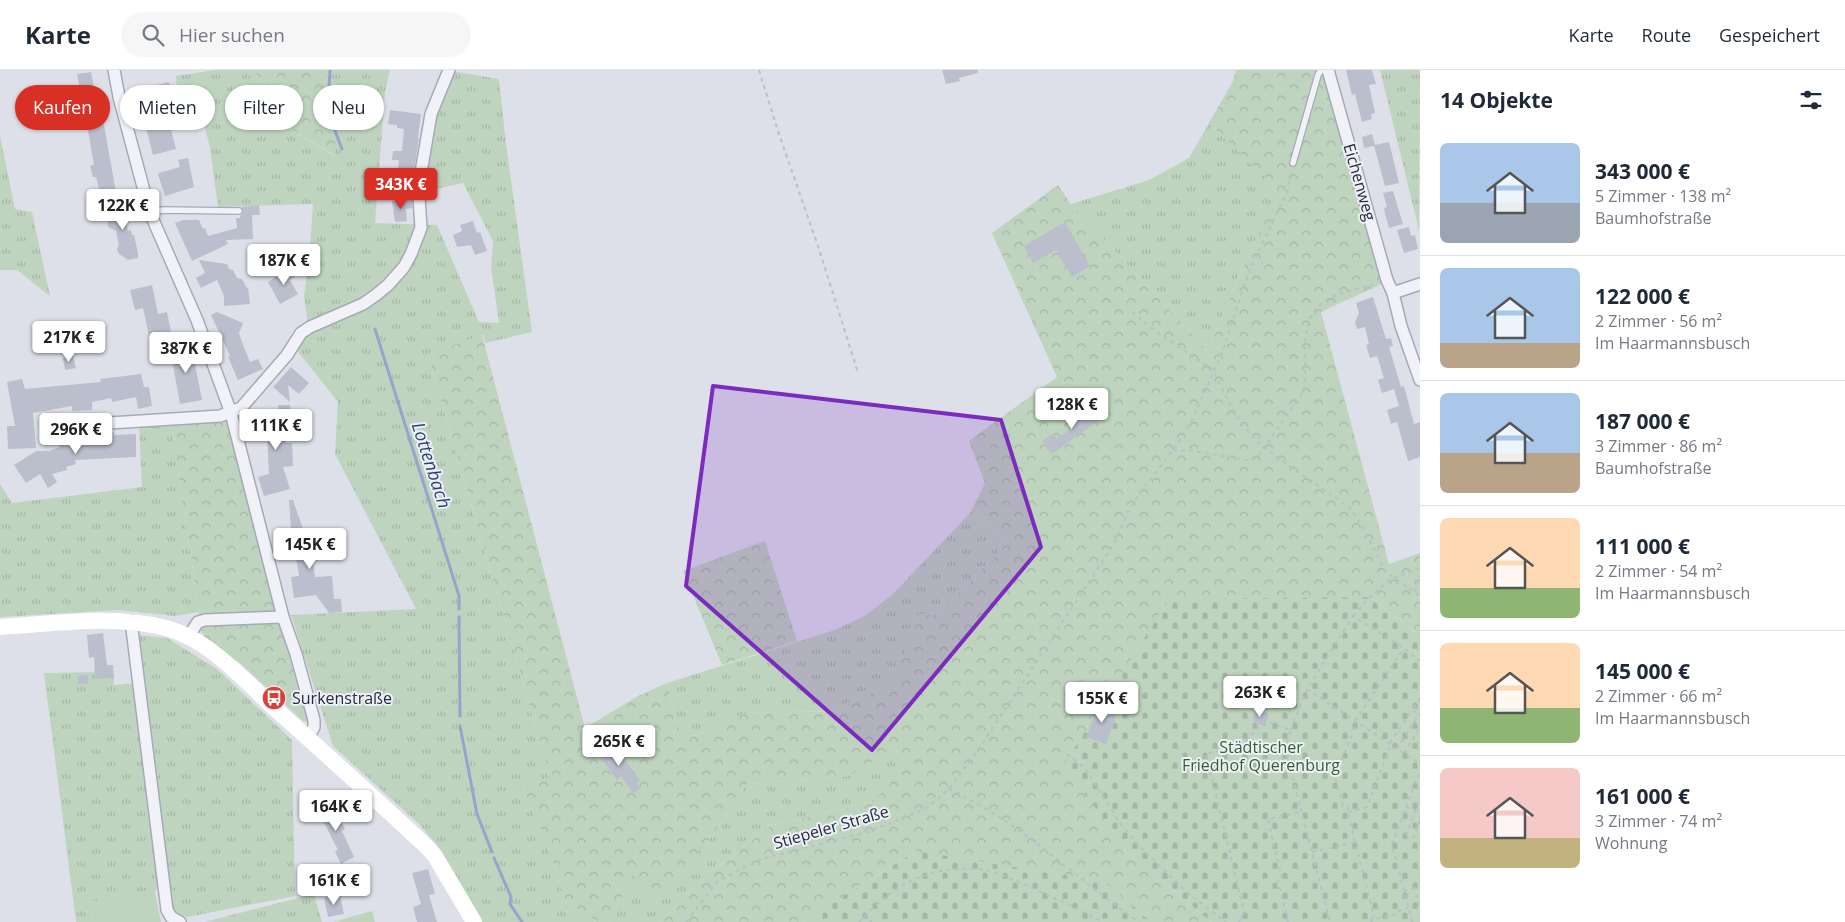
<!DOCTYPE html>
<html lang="de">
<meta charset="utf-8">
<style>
:root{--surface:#fff;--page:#f6f6f7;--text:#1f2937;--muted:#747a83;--line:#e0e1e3;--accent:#d93025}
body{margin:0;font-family:"Open Sans",sans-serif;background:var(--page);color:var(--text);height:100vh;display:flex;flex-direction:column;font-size:19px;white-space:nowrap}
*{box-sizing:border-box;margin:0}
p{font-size:16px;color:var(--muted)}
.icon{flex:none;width:28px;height:28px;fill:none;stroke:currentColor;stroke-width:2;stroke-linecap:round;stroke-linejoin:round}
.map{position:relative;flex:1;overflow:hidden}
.panel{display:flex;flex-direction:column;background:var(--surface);width:425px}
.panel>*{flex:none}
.hud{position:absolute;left:15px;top:15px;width:475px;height:45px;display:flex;gap:10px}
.price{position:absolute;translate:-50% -42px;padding:0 11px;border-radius:5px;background:#fff;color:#222;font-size:16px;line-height:32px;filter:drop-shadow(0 1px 2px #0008)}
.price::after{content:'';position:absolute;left:50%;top:30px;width:15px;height:11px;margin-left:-8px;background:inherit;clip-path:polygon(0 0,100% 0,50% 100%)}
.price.active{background:var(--accent);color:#fff}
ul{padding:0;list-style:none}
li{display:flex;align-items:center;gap:15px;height:125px;padding:0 20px}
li+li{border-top:1px solid var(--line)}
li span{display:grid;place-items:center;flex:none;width:140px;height:100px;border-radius:8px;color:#555}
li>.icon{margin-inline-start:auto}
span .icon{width:60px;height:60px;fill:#fffc;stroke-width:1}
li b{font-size:21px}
h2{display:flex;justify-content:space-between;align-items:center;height:60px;padding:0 20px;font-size:21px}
.chip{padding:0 18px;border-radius:22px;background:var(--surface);box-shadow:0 1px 4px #0004;font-size:18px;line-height:45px}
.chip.active{background:var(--accent);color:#fff}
header{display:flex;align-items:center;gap:30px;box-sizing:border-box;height:70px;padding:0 25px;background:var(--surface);border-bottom:1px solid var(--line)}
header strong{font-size:24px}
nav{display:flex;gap:28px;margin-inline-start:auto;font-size:18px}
.search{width:350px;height:45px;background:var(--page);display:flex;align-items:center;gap:12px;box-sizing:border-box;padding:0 18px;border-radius:28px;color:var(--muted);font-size:19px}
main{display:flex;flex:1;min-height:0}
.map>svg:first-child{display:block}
.grass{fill:url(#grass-tufts)}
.forest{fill:url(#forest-crowns)}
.cemetery{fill:url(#cemetery-stones)}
.pitch{fill:#bfd4be}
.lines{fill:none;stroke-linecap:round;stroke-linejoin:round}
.stream{stroke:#95a5cd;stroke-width:3}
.building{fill:#bbbecc}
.lane-casing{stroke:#a7a9b7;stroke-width:8}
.street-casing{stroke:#a7a9b7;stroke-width:14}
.path{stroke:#bcbec8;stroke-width:2;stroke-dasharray:4 4;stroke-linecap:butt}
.lane{stroke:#f1f2f7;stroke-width:5.5}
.street{stroke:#f1f2f7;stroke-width:11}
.secondary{stroke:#fff;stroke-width:16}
.marked{fill:#7b2cbf;fill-opacity:0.2;stroke:#7b2cbf;stroke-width:4;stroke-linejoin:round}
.labels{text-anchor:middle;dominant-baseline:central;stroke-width:4;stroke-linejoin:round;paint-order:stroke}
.street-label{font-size:16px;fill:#262a41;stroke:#eef0f6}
.poi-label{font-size:16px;fill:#262a41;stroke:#eef0f6;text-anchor:start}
.park-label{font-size:16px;fill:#325e32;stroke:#eef0f6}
.water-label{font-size:18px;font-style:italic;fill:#2c3f79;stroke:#eef0f6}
</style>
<header>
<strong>Karte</strong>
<div class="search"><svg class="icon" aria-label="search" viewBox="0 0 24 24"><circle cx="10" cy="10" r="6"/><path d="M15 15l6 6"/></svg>Hier suchen</div>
<nav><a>Karte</a><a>Route</a><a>Gespeichert</a></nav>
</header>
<main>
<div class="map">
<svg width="1420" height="852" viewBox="0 0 1420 852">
<defs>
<pattern id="grass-tufts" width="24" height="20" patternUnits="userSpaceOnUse" patternTransform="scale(1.25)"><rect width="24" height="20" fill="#bfd4be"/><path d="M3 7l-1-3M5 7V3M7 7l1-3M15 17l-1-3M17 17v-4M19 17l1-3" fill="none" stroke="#a4b6a4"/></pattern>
<pattern id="forest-crowns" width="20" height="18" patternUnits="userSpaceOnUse" patternTransform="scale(1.25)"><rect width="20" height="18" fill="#bfd4be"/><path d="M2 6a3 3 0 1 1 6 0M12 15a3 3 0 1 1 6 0" fill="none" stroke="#a4b6a4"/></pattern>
<pattern id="cemetery-stones" width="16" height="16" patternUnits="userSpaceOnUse" patternTransform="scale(1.25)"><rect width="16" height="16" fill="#bfd4be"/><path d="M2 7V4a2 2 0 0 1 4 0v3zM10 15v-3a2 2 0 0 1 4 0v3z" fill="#a4b6a4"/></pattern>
</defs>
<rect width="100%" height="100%" fill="#dee0e9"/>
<!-- grass -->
<g class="grass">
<polygon points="215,0 253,0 261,10 265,44 335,86 327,0 390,0 385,22 375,153 437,155 479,252 499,253 491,197 493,171 463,113 422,122 436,34 451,1 499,9 506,74 532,262 485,273 483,265 428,284 550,707 523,720 545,769 566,833 598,852 482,852 439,778 421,756 333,676 291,545 416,539 335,384 338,332 295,278 309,264 304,225 309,190 313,134 218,137 210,78 199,33 178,38 176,6"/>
<polygon points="1380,0 1420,0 1419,160"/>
<polygon points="1209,53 1280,121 1238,208 1208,281 1071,134 1149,110 1189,88"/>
<polygon points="0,66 15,139 32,142 50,226 17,200 0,200"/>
<polygon points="171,353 199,542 175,546 118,540 0,547 0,414 12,433 142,417 139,356"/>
<polygon points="970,443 1008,472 938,545 919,544 895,613 830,641 746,643 686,670 677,654 667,613 835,560 866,545 893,524"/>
<path d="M136,565l31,3 50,31 75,71 3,156 -108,21c-12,-2 -14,-9 -18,-19z"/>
<polygon points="103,602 114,608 114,615 136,613 161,812 155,822 151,824 89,832 93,852 76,852 44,603"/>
<polygon points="894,678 908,697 872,732 772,755 703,808 660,852 609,852 633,804 708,772 747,714 849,706"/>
<polygon points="314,824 322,852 204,852"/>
<polygon points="372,841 375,852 333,852"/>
</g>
<!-- forest -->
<g class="forest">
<polygon points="253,0 327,0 336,86 265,44 261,10"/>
<polygon points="1236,0 1322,0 1386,212 1321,242 1389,494 1420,483 1420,566 1370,527 1128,782 1211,852 1149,852 916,781 802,852 660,852 703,808 772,755 872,732 907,697 894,678 849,706 747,714 708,772 668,813 649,826 633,805 609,852 598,852 566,833 545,769 523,720 550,707 428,284 482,265 585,658 638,626 667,613 677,654 686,670 746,643 830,641 894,613 919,544 938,545 1008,472 970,443 985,413 969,371 1057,307 992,163 1058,115 1071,134 1208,281 1238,208 1279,121 1209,53 1233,11"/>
<polygon points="241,348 280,552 308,635 309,653 303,651 241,594 206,570 200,559 199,542 171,354"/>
<polygon points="765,471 797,571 722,595 683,501"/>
</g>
<!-- cemetery -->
<g class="cemetery">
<polygon points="1370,527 1420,566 1420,852 1211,852 1128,782 1064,695 1169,529"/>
<polygon points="916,781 1105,812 1150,852 802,852"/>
</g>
<!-- pitch -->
<polygon class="pitch" points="155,822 161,852 93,852 89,832"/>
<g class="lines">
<!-- stream -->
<g class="stream">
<polyline points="330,0 328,38 330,49"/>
<polyline points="332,53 342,79"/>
<polyline points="375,259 459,526 459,539"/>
<polyline points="459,547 460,646"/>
<polyline points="460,656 477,744 492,782"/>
<polyline points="494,788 511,827 510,834 522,852"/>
</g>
</g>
<!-- building -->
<g class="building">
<polygon points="942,0 978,0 978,3 959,8 960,11 946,14"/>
<polygon points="1346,0 1372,0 1376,14 1369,15 1375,43 1371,44 1372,49 1362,52 1355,24 1352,25"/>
<polygon points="91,2 97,34 100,33 117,128 102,131 96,107 93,107 90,96 94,95 82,25 81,25 77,4"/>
<polygon points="169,12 171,21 159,23 164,45 167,44 176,79 153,85 144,50 147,49 140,19"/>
<polygon points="390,40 421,44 418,67 419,67 414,101 398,100 399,90 392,90 393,81 402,81 404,59 397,58 397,55 388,54"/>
<polygon points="1372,64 1375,75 1389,72 1399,113 1385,116 1374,76 1364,78 1362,67"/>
<polygon points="188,88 194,117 165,126 158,104 159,103 180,97 178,90"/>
<polygon points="1393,121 1403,154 1389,158 1385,144 1384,138 1387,137 1383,123"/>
<polygon points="121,124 128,161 131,160 132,165 134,165 138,183 138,188 128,190 118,183 117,178 119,175 116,161 108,157 108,151 110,147 109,142"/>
<polygon points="412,129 412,138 406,139 407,151 395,152 392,131"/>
<polygon points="259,135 260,145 252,145 253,169 226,170 228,174 192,191 175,153 183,150 199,150 203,159 205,158 208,166 237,158 236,148 240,148 240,146 243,143 242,137"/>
<polygon points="473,151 477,163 480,162 487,181 475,185 471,175 457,177 453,165 462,161 460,155"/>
<polygon points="1065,152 1090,196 1072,207 1056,180 1033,193 1024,176"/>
<polygon points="1409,157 1411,166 1415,165 1418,179 1404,183 1397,160"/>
<polygon points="199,190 227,194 229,199 233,200 237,208 242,209 247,218 248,217 250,234 224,236 224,226 217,210 201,218 196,208 205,203"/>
<polygon points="289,198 295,207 290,210 298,224 280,234 268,212"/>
<polygon points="152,215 158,244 167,242 171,262 149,266 143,238 135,240 130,220"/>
<polygon points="1373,227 1386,269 1391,268 1393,276 1389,277 1401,317 1404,316 1414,354 1420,352 1420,387 1408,391 1397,352 1391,354 1387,340 1399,336 1394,319 1382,323 1378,310 1384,308 1377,286 1370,288 1366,275 1369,274 1365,257 1357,259 1355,252 1359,243 1356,233"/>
<polygon points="217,242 243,253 239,263 243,275 250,292 258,289 263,299 238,310 228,287 230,286 211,245"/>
<polygon points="191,274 202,330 180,334 170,278"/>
<polygon points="73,286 76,298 65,300 63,288"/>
<polygon points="291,297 309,313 299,324 288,315 290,332 273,317"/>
<polygon points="141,304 144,317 149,317 152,336 138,339 136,327 112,332 111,328 92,332 92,340 72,341 72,336 33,343 36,378 8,379 7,356 15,356 7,312 22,309 25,319 101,312 100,309"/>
<polygon points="278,335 290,335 291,345 284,346 286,373 292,373 293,396 283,397 290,419 264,426 258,407 269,404 267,365 261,365 260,342 279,341"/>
<polygon points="1089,336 1099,350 1052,384 1042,371 1053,364 1057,369 1072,358 1068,352"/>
<polygon points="114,362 114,365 136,364 136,387 75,390 76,394 66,397 67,400 52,404 57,412 48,418 40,404 26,413 14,395 36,381 49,381 60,377 59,375 69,372 68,368 78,364 78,368 94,367 104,367 104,363"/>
<polygon points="289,430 293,430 305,465 307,486 312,486 315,507 332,506 334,529 341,529 342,542 329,543 316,525 294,528 291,507 299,506 294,474 292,475"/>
<polygon points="103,563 107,595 113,595 114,608 95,609 94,587 89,588 87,565"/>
<polygon points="88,605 88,614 78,614 78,606"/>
<polygon points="1099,634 1118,640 1106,674 1086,667"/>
<polygon points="1263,641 1268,647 1265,655 1257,655 1253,649 1255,643"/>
<polygon points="611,673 620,685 621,684 640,711 637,713 641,718 633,723 621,706 617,710 597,683"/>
<polygon points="331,732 345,759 342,761 354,787 341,794 335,781 338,780 317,739"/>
<polygon points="428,799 435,824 429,825 437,852 417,852 413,837 421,834 412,803"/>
<polygon points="340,824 344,844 328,847 324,828"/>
</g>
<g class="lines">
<!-- lane casing -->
<g class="lane-casing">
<g id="lane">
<polyline points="1293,93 1318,5 1321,0"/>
<polyline points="150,143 163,140 239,141"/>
</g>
</g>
<!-- street casing -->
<g class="street-casing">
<g id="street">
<polyline points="114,0 119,27 150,143 197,250 231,343 283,547 296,584 314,650 314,657 308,668"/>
<polyline points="1328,0 1387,210 1393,223 1401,256 1420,310"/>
<polyline points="1393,223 1420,214"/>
<polyline points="50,363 78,355 220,346 241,338 287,285 301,263 310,257 363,234 376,225 388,215 404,197 411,184 421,158 419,127 419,114 431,44 449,0"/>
<polyline points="131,551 167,840 171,847 180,852"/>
<polyline points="188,567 198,552 205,550 283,547"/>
</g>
</g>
<!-- path -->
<g class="path">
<polyline points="759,0 778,61 819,179 858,303"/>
<path d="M1132,242l18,15 63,43 13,27 16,28 22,23 40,-58c2,-12 1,-22 1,-34 -1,-57 23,-60 71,-72"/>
<polyline points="1173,380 1194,381 1247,390 1257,388 1264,378 1350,438 1364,459 1385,501 1420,526"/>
<polyline points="1415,522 1420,505"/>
<polyline points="1353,546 1370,527 1389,510 1420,498"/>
<polyline points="1307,619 1420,694"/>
<polyline points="1420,628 1412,640 1420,645"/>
<polyline points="1355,651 1404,578"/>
<polyline points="1291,660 1307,619 1353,546 1404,578 1420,591"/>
<polyline points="1390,673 1412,640"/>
<polyline points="1397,679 1420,643"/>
<polyline points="1404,683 1420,658"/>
<polyline points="1067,684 1085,698 1120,753 1138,775 1190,825 1226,852"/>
<path d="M949,719c25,12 49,26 72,43 40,29 77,62 118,90"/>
<polyline points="1406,737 1420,701"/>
<polyline points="1348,742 1367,737 1391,674"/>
<polyline points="1406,766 1420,728"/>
<polyline points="1413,769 1420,750"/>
<polyline points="1355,772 1347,737 1343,736 1335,707 1357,652"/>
<polyline points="1312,782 1355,772 1374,846 1371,850"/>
<polyline points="1404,821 1420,817"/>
<polyline points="1416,824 1420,839"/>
<polyline points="863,847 872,852"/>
<polyline points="686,852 718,811 761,789 868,762 925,739 940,727 949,719 978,680 1114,474 1127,444 1139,424 1173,380 1190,354 1198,337 1222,283 1249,201 1287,122 1291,100"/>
<path d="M859,852c33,-37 73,-59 125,-52 16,2 31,11 46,17 25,11 49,22 72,35"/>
<polyline points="1239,852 1244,842 1206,684 1242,675 1258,658 1263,657 1267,652 1291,660 1285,678 1330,852"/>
<polyline points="1288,852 1278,810 1282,809 1268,749 1302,742"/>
<polyline points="1372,852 1371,850 1397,844 1398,841 1408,838"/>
<polyline points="1412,852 1392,774 1406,737 1420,742"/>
</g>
<!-- lane -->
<use href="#lane" class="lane"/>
<!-- street -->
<use href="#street" class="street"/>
<!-- secondary -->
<path class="secondary" d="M0,557c54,-3 112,-13 166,1 44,11 80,55 114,85 49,44 99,89 148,135l7,8 39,66"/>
</g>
<!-- marked area -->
<path class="marked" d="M713,316l288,34 40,127 -169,203 -186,-164z"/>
<!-- icons -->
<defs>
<g id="bus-disc" transform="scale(1.25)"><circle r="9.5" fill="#da3f37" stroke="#eef0f6"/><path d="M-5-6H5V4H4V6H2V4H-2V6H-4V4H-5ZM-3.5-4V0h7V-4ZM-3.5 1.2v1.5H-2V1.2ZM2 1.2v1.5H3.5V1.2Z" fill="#fff"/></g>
</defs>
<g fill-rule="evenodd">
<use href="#bus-disc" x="274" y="628"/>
</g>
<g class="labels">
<!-- street labels -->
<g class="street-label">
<text transform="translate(1360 112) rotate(74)">Eichenweg</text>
<text transform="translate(831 757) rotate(-16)">Stiepeler Straße</text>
</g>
<!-- poi labels -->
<g class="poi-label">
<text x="292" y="628">Surkenstraße</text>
</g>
<!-- park labels -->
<g class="park-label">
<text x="1261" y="677">Städtischer<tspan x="1261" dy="18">Friedhof Querenburg</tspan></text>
</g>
<!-- water labels -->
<g class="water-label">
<text transform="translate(432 395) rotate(72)">Lottenbach</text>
</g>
</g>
</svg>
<b class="price active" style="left:401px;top:140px">343K €</b>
<b class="price" style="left:123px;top:161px">122K €</b>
<b class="price" style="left:284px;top:216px">187K €</b>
<b class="price" style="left:69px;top:293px">217K €</b>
<b class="price" style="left:186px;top:304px">387K €</b>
<b class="price" style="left:1072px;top:360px">128K €</b>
<b class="price" style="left:276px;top:381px">111K €</b>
<b class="price" style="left:76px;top:385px">296K €</b>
<b class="price" style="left:310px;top:500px">145K €</b>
<b class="price" style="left:1260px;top:648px">263K €</b>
<b class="price" style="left:1102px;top:654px">155K €</b>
<b class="price" style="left:619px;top:697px">265K €</b>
<b class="price" style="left:336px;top:762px">164K €</b>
<b class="price" style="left:334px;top:836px">161K €</b>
<div class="hud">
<a class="chip active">Kaufen</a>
<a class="chip">Mieten</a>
<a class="chip">Filter</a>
<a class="chip">Neu</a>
</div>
</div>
<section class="panel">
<h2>14 Objekte<svg class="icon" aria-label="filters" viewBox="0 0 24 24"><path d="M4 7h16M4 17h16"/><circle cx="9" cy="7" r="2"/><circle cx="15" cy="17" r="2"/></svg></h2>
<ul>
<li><span style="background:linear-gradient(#a9c7e8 60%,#9aa5b1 0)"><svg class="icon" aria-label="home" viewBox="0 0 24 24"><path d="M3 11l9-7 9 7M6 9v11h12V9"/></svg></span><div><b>343 000 €</b><p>5 Zimmer · 138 m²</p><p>Baumhofstraße</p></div></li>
<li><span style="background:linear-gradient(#a9c7e8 75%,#b9a48a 0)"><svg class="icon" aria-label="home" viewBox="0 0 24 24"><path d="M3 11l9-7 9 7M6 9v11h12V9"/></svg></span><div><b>122 000 €</b><p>2 Zimmer · 56 m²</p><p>Im Haarmannsbusch</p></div></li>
<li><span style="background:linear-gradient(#a9c7e8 60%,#b9a48a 0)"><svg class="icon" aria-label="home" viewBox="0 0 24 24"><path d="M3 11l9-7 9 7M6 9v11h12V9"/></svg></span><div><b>187 000 €</b><p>3 Zimmer · 86 m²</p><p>Baumhofstraße</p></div></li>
<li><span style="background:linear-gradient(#ffd9b3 70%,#8fb573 0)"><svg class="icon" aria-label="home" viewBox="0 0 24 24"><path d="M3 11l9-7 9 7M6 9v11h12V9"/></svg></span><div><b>111 000 €</b><p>2 Zimmer · 54 m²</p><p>Im Haarmannsbusch</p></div></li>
<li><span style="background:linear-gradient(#ffd9b3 65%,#8fb573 0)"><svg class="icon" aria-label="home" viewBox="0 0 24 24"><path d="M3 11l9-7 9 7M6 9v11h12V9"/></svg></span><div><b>145 000 €</b><p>2 Zimmer · 66 m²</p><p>Im Haarmannsbusch</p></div></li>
<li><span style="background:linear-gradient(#f6c9c9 70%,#c2b280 0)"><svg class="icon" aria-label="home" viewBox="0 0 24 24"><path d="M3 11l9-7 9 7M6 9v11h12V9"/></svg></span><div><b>161 000 €</b><p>3 Zimmer · 74 m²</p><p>Wohnung</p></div></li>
</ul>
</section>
</main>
